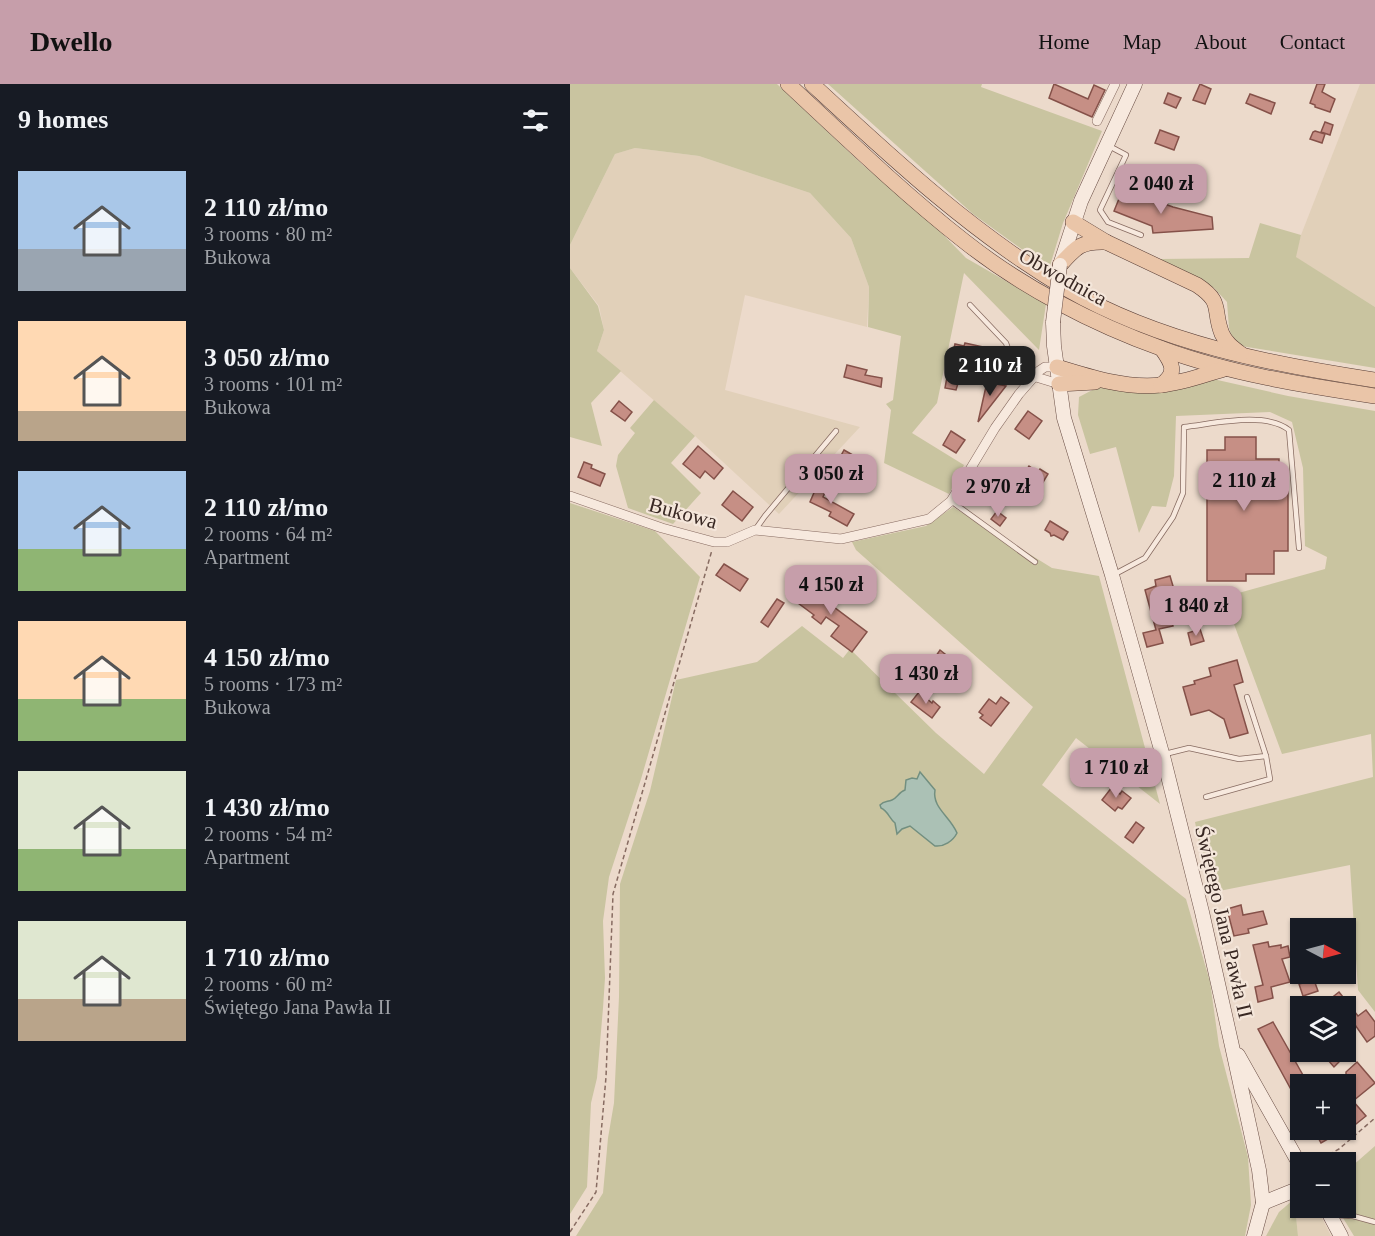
<!DOCTYPE html>
<meta charset="utf-8">
<style>
:root{--surface:#171b24;--page:#242831;--text:#f1f3f6;--muted:#9ea1a6;--accent:#c69eaa}
body{margin:0;font-family:"Times New Roman",serif;background:var(--page);color:var(--text);height:100vh;display:flex;flex-direction:column;font-size:22px;white-space:nowrap}
*{box-sizing:border-box;margin:0}
p{font-size:20px;color:var(--muted)}
.icon{flex:none;width:33px;height:33px;fill:none;stroke:currentColor;stroke-width:2;stroke-linecap:round;stroke-linejoin:round}
.map{position:relative;flex:1;overflow:hidden}
.details{display:flex;flex-direction:column;background:var(--surface);width:570px}
.details>*{flex:none}
.needle{width:39px;rotate:96deg}
.buttons{position:absolute;left:720px;top:834px;display:grid;gap:12px}
.buttons a{display:grid;place-items:center;width:66px;height:66px;border-radius:0px;background:var(--surface);box-shadow:0 2px 4px #0004;font-size:30px}
.price{position:absolute;translate:-50% -51px;padding:0 14px;border-radius:12px;background:var(--accent);color:#111;font-size:20px;line-height:39px;filter:drop-shadow(0 2px 3px #0008)}
.price::after{content:'';position:absolute;left:50%;top:36px;width:18px;height:14px;margin-left:-9px;background:inherit;clip-path:polygon(0 0,100% 0,50% 100%)}
.price.selected{background:#222;color:#fff}
ul{padding:0;list-style:none}
li{display:flex;align-items:center;gap:18px;height:150px;padding:0 18px}
li span{display:grid;place-items:center;flex:none;width:168px;height:120px;border-radius:0px;color:#555}
li>.icon{margin-inline-start:auto}
span .icon{width:72px;height:72px;fill:#fffc;stroke-width:1}
li b{font-size:26px}
h2{display:flex;justify-content:space-between;align-items:center;height:72px;padding:0 18px;font-size:26px}
header{display:flex;align-items:center;gap:36px;box-sizing:border-box;height:84px;padding:0 30px;background:var(--accent);color:#111}
header strong{font-size:28px}
nav{display:flex;gap:33px;margin-inline-start:auto;font-size:21px}
main{display:flex;flex:1;min-height:0}
.map>svg:first-child{display:block}
.farmland{fill:#e1d0b9}
.green{fill:#c9c4a0}
.water{fill:#abc1b5;stroke:#728f80;stroke-width:1.5}
.building{fill:#c68f85;stroke:#855149;stroke-width:1.5}
.lines{fill:none;stroke-linecap:round;stroke-linejoin:round}
.lane-casing{stroke:#876b61;stroke-width:6}
.street-casing{stroke:#876b61;stroke-width:10}
.secondary-casing{stroke:#694d44;stroke-width:15}
.primary-casing{stroke:#563b34;stroke-width:16}
.path{stroke:#876b61;stroke-width:1.5;stroke-dasharray:4.5 3;stroke-linecap:butt}
.lane{stroke:#f7e9de;stroke-width:4.5}
.street{stroke:#f7e9de;stroke-width:9}
.secondary{stroke:#f7e9de;stroke-width:14}
.primary{stroke:#eac5a8;stroke-width:15}
.secondary-bridge-casing{stroke:#694d44;stroke-width:15;stroke-linecap:butt}
.secondary-bridge{stroke:#f7e9de;stroke-width:14}
.labels{text-anchor:middle;dominant-baseline:central;stroke-width:4.5;stroke-linejoin:round;paint-order:stroke}
.street-label{font-size:21px;fill:#392823;stroke:#f4e6da}
</style>
<header>
<strong>Dwello</strong>
<nav><a>Home</a><a>Map</a><a>About</a><a>Contact</a></nav>
</header>
<main>
<section class="details">
<h2>9 homes<svg class="icon" aria-label="filters" viewBox="0 0 24 24"><path d="M4 7h16M4 17h16"/><circle cx="9" cy="7" r="2"/><circle cx="15" cy="17" r="2"/></svg></h2>
<ul>
<li><span style="background:linear-gradient(#a9c7e8 65%,#9aa5b1 0)"><svg class="icon" aria-label="home" viewBox="0 0 24 24"><path d="M3 11l9-7 9 7M6 9v11h12V9"/></svg></span><div><b>2 110 zł/mo</b><p>3 rooms · 80 m²</p><p>Bukowa</p></div></li>
<li><span style="background:linear-gradient(#ffd9b3 75%,#b9a48a 0)"><svg class="icon" aria-label="home" viewBox="0 0 24 24"><path d="M3 11l9-7 9 7M6 9v11h12V9"/></svg></span><div><b>3 050 zł/mo</b><p>3 rooms · 101 m²</p><p>Bukowa</p></div></li>
<li><span style="background:linear-gradient(#a9c7e8 65%,#8fb573 0)"><svg class="icon" aria-label="home" viewBox="0 0 24 24"><path d="M3 11l9-7 9 7M6 9v11h12V9"/></svg></span><div><b>2 110 zł/mo</b><p>2 rooms · 64 m²</p><p>Apartment</p></div></li>
<li><span style="background:linear-gradient(#ffd9b3 65%,#8fb573 0)"><svg class="icon" aria-label="home" viewBox="0 0 24 24"><path d="M3 11l9-7 9 7M6 9v11h12V9"/></svg></span><div><b>4 150 zł/mo</b><p>5 rooms · 173 m²</p><p>Bukowa</p></div></li>
<li><span style="background:linear-gradient(#dfe7d0 65%,#8fb573 0)"><svg class="icon" aria-label="home" viewBox="0 0 24 24"><path d="M3 11l9-7 9 7M6 9v11h12V9"/></svg></span><div><b>1 430 zł/mo</b><p>2 rooms · 54 m²</p><p>Apartment</p></div></li>
<li><span style="background:linear-gradient(#dfe7d0 65%,#b9a48a 0)"><svg class="icon" aria-label="home" viewBox="0 0 24 24"><path d="M3 11l9-7 9 7M6 9v11h12V9"/></svg></span><div><b>1 710 zł/mo</b><p>2 rooms · 60 m²</p><p>Świętego Jana Pawła II</p></div></li>
</ul>
</section>
<div class="map">
<svg width="805" height="1152" viewBox="0 0 805 1152">
<rect width="100%" height="100%" fill="#ecdacb"/>
<!-- farmland -->
<g class="farmland">
<polygon points="790,0 805,0 805,223 725,173 731,151"/>
<polygon points="65,64 129,72 240,109 281,154 299,203 297,243 175,211 155,306 290,343 209,430 125,352 27,267 34,246 29,222 0,184 0,161 45,70"/>
<polygon points="722,1117 730,1120 730,1124 747,1124 761,1152 728,1152 726,1132"/>
</g>
<!-- green -->
<g class="green">
<polygon points="0,0 207,0 294,82 359,136 396,174 476,220 469,266 394,189 367,319 342,349 394,381 379,410 314,379 321,326 316,320 323,316 331,252 298,243 299,203 281,154 240,109 129,72 65,64 45,70 0,161"/>
<polygon points="258,0 412,0 411,3 532,47 493,139 479,185 403,130"/>
<polygon points="690,139 731,151 726,173 805,223 805,284 671,262 662,253 659,244 657,218 644,204 589,175 679,174"/>
<polygon points="0,184 28,222 34,246 27,267 51,287 21,319 32,362 0,353"/>
<polygon points="643,295 718,312 805,327 805,928 788,906 780,781 639,809 625,738 803,693 801,650 712,670 654,513 755,485 757,473 735,462 733,384 722,338 700,328 606,332 604,392 596,423 582,422 569,449 546,363 520,370 508,331 509,313 530,302"/>
<polygon points="84,316 125,352 101,379 131,409 103,440 58,424 46,382 48,371 65,349 60,344"/>
<polygon points="0,419 85,447 130,493 71,695 39,793 33,837 35,894 33,924 27,994 21,1019 17,1103 0,1130"/>
<polygon points="383,423 482,484 529,492 590,720 506,654 472,701 616,815 640,898 649,962 678,1073 681,1121 675,1152 6,1152 33,1109 38,1054 44,1019 49,913 50,800 80,707 106,596 187,578 232,542 273,574 280,565 366,649 414,690 463,623 286,466 282,458 356,442"/>
<polygon points="805,1062 805,1152 784,1152 767,1124 776,1124 776,1078 756,1078 768,1068 781,1083"/>
<polygon points="722,1117 726,1132 728,1152 696,1152 709,1128"/>
</g>
<!-- water -->
<path class="water" d="M350,688l15,18c-3,18 15,26 22,43 -4,8 -13,14 -22,13l-25,-20 -8,3 -5,5 -2,-11c-6,-5 -7,-12 -14,-15l-1,-3c4,-4 7,-3 12,-5 5,-2 7,-8 13,-10l1,-10 6,-2 5,1z"/>
<!-- building -->
<g class="building">
<polygon points="484,0 518,15 524,1 535,6 522,33 479,14"/>
<polygon points="630,0 641,5 635,20 623,16"/>
<polygon points="747,0 755,0 752,8 765,15 760,28 745,23 745,21 740,19"/>
<polygon points="598,9 611,14 606,24 594,19"/>
<polygon points="680,10 705,19 701,30 676,19"/>
<polygon points="755,38 763,41 760,51 751,48"/>
<polygon points="590,46 609,53 604,66 585,59"/>
<polygon points="745,47 755,50 752,59 740,55 743,48"/>
<polygon points="603,89 612,92 606,107 598,103"/>
<polygon points="553,105 603,123 642,133 643,145 583,149 582,142 544,127"/>
<polygon points="395,259 418,264 416,279 413,285 381,278 385,260 394,262"/>
<polygon points="277,281 297,286 295,291 312,294 311,303 274,293"/>
<polygon points="377,293 389,296 386,306 375,304"/>
<polygon points="417,298 436,302 408,338"/>
<polygon points="49,317 62,328 55,337 41,327"/>
<polygon points="458,327 472,337 459,355 445,345"/>
<polygon points="381,347 395,356 386,369 373,361"/>
<polygon points="655,353 686,353 686,375 709,375 709,406 718,406 718,467 704,467 704,490 676,490 676,497 637,497 637,366 655,366"/>
<polygon points="128,362 153,384 144,395 135,387 130,394 113,380"/>
<polygon points="274,366 295,378 288,391 267,379"/>
<polygon points="14,378 22,381 21,384 35,390 30,402 8,393"/>
<polygon points="459,382 468,388 470,385 478,390 469,405 466,403 462,410 447,401"/>
<polygon points="411,396 429,407 424,416 416,413 415,411 406,405"/>
<polygon points="249,397 258,402 253,413 284,430 277,442 259,432 261,428 240,418"/>
<polygon points="163,407 183,423 172,437 152,421"/>
<polygon points="427,427 436,434 430,442 421,435"/>
<polygon points="480,437 498,448 493,456 484,451 481,452 480,449 475,446"/>
<polygon points="154,480 178,495 170,507 146,491"/>
<polygon points="600,492 608,519 597,522 603,542 589,545 593,559 577,563 573,549 586,546 575,506 586,502 585,496"/>
<polygon points="238,498 267,519 264,523 297,548 282,568 261,552 269,542 256,533 251,540 242,533 244,531 224,516"/>
<polygon points="207,515 214,519 198,543 191,538"/>
<polygon points="630,545 634,557 621,561 618,549"/>
<polygon points="370,566 399,589 391,599 359,574 366,572"/>
<polygon points="667,576 673,598 664,601 678,649 660,654 654,635 639,626 621,631 613,603 625,600 624,597 641,592 639,584"/>
<polygon points="349,608 362,619 363,617 370,623 362,634 341,618"/>
<polygon points="431,613 439,619 421,642 410,634 413,631 409,628 419,615 426,620"/>
<polygon points="542,703 550,710 552,707 561,714 552,725 548,723 545,727 532,716"/>
<polygon points="566,738 574,744 563,759 555,753"/>
<polygon points="671,821 673,831 693,827 697,840 678,845 679,849 664,852 657,825"/>
<polygon points="698,858 699,863 711,861 711,864 718,862 720,873 712,875 720,898 701,903 703,914 688,918 685,903 693,901 683,861"/>
<polygon points="744,896 748,907 733,912 729,900"/>
<polygon points="769,908 788,932 796,926 805,938 805,952 797,958 776,928 776,922 763,922 759,916"/>
<polygon points="703,938 738,1000 730,1000 730,1022 688,945"/>
<polygon points="751,968 763,968 769,975 769,978 764,983"/>
<polygon points="787,978 805,999 783,1017 796,1032 786,1040 776,1027 776,988"/>
<polygon points="744,1046 763,1046 765,1051 751,1059"/>
</g>
<g class="lines">
<!-- lane casing -->
<g class="lane-casing">
<g id="lane">
<polyline points="539,62 556,71 530,126 538,138 571,151"/>
<polyline points="400,221 436,259 446,287 459,299"/>
<polyline points="381,417 465,478"/>
<polyline points="185,446 195,432 266,347"/>
<path d="M545,490l30,-16 28,-41 10,-24 1,-66c29,-3 81,-16 105,3l10,118"/>
<polyline points="595,670 619,664 669,675 696,672 677,613"/>
<polyline points="636,713 700,695 696,672"/>
<polyline points="764,1131 783,1132 805,1138"/>
</g>
</g>
<!-- street casing -->
<g class="street-casing">
<g id="street">
<polyline points="527,37 545,0"/>
<polyline points="466,293 489,300"/>
<polyline points="0,412 92,444 144,458 157,458 185,446 271,455 359,435 381,417 425,344 449,310 469,287 475,283 487,283"/>
</g>
</g>
<!-- secondary casing -->
<g class="secondary-casing">
<g id="secondary">
<polyline points="490,181 511,117 565,0"/>
<polyline points="483,238 484,262 494,334 542,491 594,676 632,828 662,962 689,1086 693,1119 684,1152"/>
<polyline points="668,971 730,1081"/>
<polyline points="693,1119 730,1104"/>
<polyline points="756,1124 771,1152"/>
</g>
</g>
<!-- primary casing -->
<g class="primary-casing">
<g id="primary">
<path d="M218,0c58,54 115,109 176,157 58,46 129,83 199,108 68,25 140,36 212,47"/>
<path d="M242,0c80,74 160,149 255,205 94,54 202,75 308,91"/>
<path d="M503,138l33,20 91,43c27,18 15,24 25,49 4,9 11,14 19,20"/>
<path d="M490,181c16,-18 21,-24 46,-23"/>
<path d="M487,283c32,10 70,22 104,18 22,-2 42,-10 63,-16"/>
<polyline points="489,300 525,298"/>
<path d="M591,301c17,-12 11,-22 1,-36"/>
</g>
</g>
<!-- path -->
<g class="path">
<polyline points="746,1078 769,1065 805,1034"/>
<polyline points="0,1148 26,1108 36,993 43,810 142,466"/>
</g>
<!-- lane -->
<use href="#lane" class="lane"/>
<!-- street -->
<use href="#street" class="street"/>
<!-- secondary -->
<use href="#secondary" class="secondary"/>
<!-- primary -->
<use href="#primary" class="primary"/>
<!-- secondary-bridge casing -->
<g class="secondary-bridge-casing">
<polyline id="secondary-bridge" points="483,238 490,181"/>
</g>
<!-- secondary-bridge -->
<use href="#secondary-bridge" class="secondary-bridge"/>
</g>
<g class="labels">
<!-- street labels -->
<g class="street-label">
<text transform="translate(493 193) rotate(29)">Obwodnica</text>
<text transform="translate(113 429) rotate(15)">Bukowa</text>
<text transform="translate(654 838) rotate(77)">Świętego Jana Pawła II</text>
</g>
</g>
</svg>
<div class="buttons">
<a><svg class="needle" viewBox="-14 -14 28 28"><path d="M0-13l5 13h-10z" fill="#e53935"/><path d="M0 13l5-13h-10z" fill="#9ea1a6"/></svg></a>
<a><svg class="icon" aria-label="layers" viewBox="0 0 24 24"><path d="M12 4l9 5-9 5-9-5zM3 14l9 5 9-5"/></svg></a>
<a>+</a>
<a>−</a>
</div>
<b class="price" style="left:591px;top:131px">2 040 zł</b>
<b class="price selected" style="left:420px;top:313px">2 110 zł</b>
<b class="price" style="left:261px;top:421px">3 050 zł</b>
<b class="price" style="left:674px;top:428px">2 110 zł</b>
<b class="price" style="left:428px;top:434px">2 970 zł</b>
<b class="price" style="left:261px;top:532px">4 150 zł</b>
<b class="price" style="left:626px;top:553px">1 840 zł</b>
<b class="price" style="left:356px;top:621px">1 430 zł</b>
<b class="price" style="left:546px;top:715px">1 710 zł</b>
</div>
</main>
